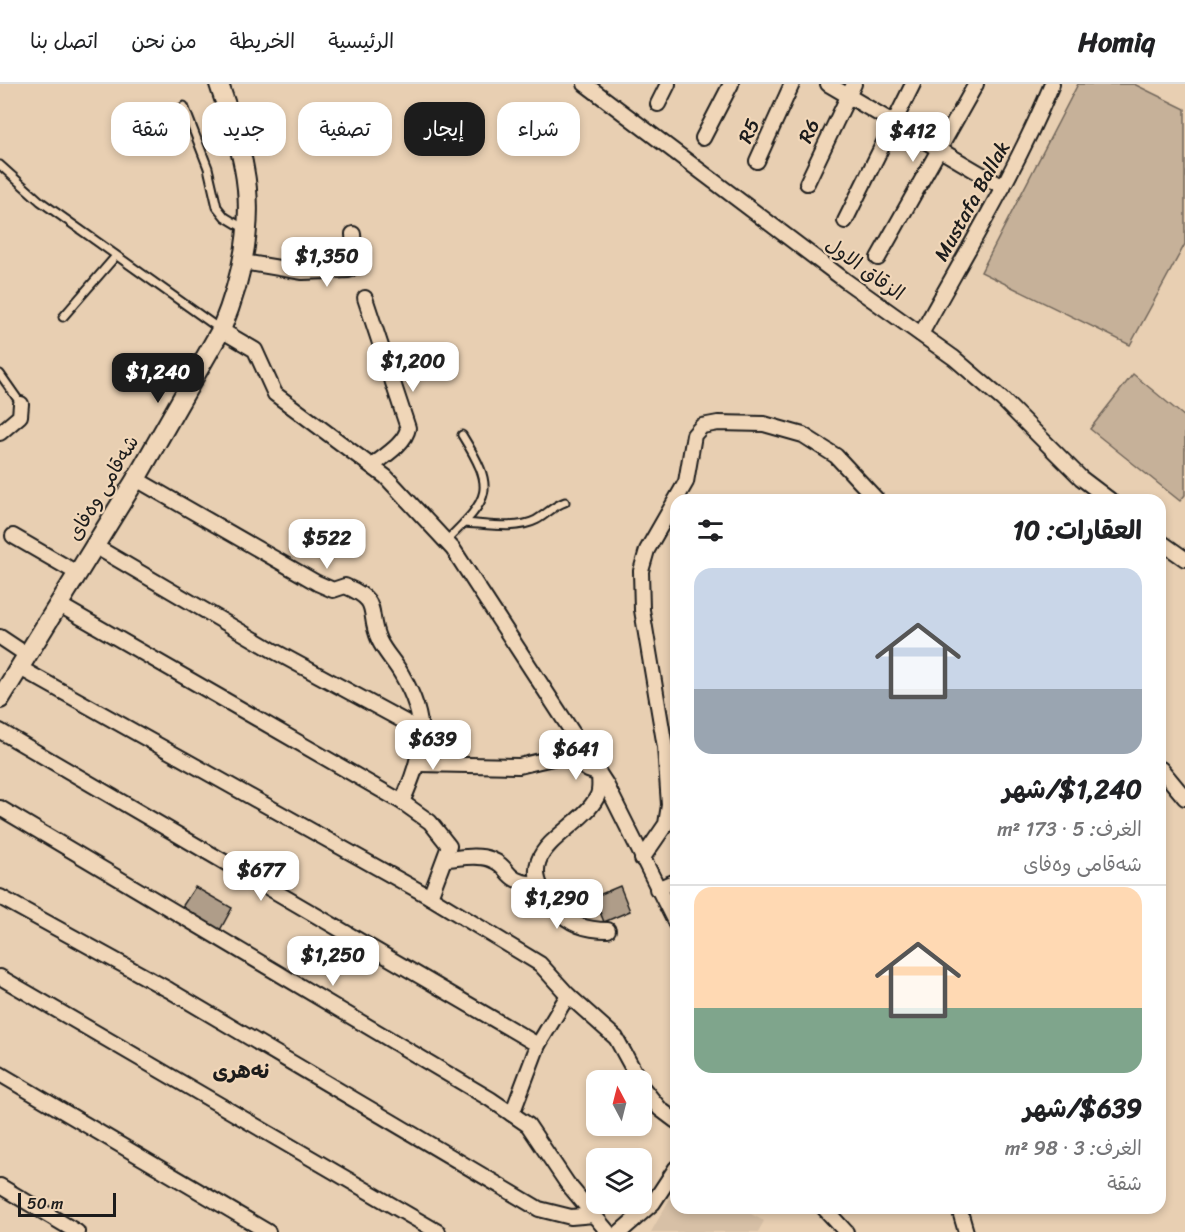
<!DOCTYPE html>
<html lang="ar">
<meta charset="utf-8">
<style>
:root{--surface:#fff;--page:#f2f2f2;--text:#202124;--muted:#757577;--line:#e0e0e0;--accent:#1c1c1c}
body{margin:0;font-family:Sriracha,"Playpen Sans Arabic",sans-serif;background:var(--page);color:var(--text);direction:rtl;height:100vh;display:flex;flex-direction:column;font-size:22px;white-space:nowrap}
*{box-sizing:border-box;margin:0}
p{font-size:20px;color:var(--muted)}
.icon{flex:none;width:33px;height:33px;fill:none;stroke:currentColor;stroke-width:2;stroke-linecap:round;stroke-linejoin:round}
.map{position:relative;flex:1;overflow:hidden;direction:ltr}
.sheet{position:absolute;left:670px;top:410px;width:496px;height:720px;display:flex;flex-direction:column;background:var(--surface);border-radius:18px;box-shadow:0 3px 9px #0003;direction:rtl}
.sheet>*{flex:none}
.hud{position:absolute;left:18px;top:18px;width:562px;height:54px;direction:rtl;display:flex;gap:12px}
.needle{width:39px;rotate:353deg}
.buttons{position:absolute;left:586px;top:986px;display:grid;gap:12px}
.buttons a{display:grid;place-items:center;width:66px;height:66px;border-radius:12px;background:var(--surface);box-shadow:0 3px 9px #0003;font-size:30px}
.scale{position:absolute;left:18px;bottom:15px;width:98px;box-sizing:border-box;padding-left:6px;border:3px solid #1c1c1c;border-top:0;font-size:16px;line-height:21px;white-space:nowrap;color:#1c1c1c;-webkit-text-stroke:4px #f0d6b8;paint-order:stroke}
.price{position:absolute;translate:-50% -51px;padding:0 14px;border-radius:12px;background:#fff;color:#222;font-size:20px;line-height:39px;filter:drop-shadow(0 2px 3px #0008)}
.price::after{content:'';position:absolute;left:50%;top:36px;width:18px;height:14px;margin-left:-9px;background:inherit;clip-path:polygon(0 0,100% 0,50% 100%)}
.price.selected{background:var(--accent);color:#fff}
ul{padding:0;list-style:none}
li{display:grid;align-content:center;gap:12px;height:318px;padding:0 24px}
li+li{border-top:2px solid var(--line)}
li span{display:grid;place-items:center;height:186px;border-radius:18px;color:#555}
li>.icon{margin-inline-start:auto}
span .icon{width:108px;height:108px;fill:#fffc;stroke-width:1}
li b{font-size:26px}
h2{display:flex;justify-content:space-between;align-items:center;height:72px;padding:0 24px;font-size:26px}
.chip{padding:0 21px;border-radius:18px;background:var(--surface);box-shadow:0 3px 9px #0003;font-size:21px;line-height:54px}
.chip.selected{background:var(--accent);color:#fff}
header{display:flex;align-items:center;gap:36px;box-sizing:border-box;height:84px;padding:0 30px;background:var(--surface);border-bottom:2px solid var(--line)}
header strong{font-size:28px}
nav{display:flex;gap:33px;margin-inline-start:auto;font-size:21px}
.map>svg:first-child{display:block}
.built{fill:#d7c0a6}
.green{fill:#c6b199;stroke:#71665a;stroke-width:1.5}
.building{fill:#af9d89;stroke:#1c1c1c;stroke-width:1.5}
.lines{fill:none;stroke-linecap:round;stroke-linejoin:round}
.service-casing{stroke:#1c1c1c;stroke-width:11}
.minor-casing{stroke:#1c1c1c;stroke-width:18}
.tertiary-casing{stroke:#1c1c1c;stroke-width:22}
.service{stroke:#f0d6b8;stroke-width:7}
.minor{stroke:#f0d6b8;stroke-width:14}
.tertiary{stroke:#f0d6b8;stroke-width:18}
.labels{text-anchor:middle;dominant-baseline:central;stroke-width:4.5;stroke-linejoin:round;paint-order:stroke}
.street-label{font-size:20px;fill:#1c1c1c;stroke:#f0d6b8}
.neighbourhood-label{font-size:21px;font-weight:bold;fill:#1c1c1c;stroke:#f0d6b8}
</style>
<header>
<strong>Homiq</strong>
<nav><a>الرئيسية</a><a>الخريطة</a><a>من نحن</a><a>اتصل بنا</a></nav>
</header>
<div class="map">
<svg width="1185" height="1148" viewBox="0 0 1185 1148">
<rect width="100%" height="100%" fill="#e8cfb2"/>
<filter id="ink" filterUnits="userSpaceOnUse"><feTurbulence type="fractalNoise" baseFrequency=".0167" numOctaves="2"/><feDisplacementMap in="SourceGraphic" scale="12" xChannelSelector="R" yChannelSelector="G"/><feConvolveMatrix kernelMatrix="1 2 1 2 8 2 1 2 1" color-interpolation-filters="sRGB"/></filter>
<g filter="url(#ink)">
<!-- built -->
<polygon class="built" points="676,1104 676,1124 740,1124 764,1137 758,1148 651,1148"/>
<!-- green -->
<g class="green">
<polygon points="1078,0 1134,0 1185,25 1185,160 1130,261 981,188"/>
<polygon points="1133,290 1185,333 1185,411 1180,417 1090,345"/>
</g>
<!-- building -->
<g class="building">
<polygon points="620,802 630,827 604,838 594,813"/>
<polygon points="195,803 232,824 220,846 180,826"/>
</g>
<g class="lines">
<!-- service casing -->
<g class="service-casing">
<g id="service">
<polyline points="184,22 208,84 217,123 225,133 245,145"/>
<polyline points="0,81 40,117 221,246"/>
<polyline points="63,233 115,173"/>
<polyline points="0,290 21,320"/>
<path d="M464,439c21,1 53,7 72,-3 11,-6 17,-14 29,-18"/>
<path d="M446,457c45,-44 50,-51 16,-106"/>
</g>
</g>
<!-- minor casing -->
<g class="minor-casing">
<g id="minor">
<polyline points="585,0 846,197 954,274 1003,316 1081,394 1110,416"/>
<polyline points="828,0 1003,103"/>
<polyline points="658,20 668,0"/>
<polyline points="703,54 731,0"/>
<polyline points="757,77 792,0"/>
<polyline points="807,99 854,0"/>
<polyline points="845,137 913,0"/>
<polyline points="878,174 976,0"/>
<polyline points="243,178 303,188 349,186 355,179 353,150"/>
<path d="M365,214l43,130c-3,16 -24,28 -36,38"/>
<polyline points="221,246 255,266 275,310 386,393 453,465 606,700 676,840"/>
<path d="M921,250c45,-82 95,-163 131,-250"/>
<polyline points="0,349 20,332 21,320"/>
<path d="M136,395l181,104 16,7 12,-4c38,16 21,25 34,54 6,13 16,22 23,35 28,48 22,78 0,127"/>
<polyline points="13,452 77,489"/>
<polyline points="1161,458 1185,475"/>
<polyline points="93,461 274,567 422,647"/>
<polyline points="58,520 402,718 430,738 449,762 430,813"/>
<polyline points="0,553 27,571"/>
<polyline points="20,584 430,813 540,880 568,911 616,954 639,996"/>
<polyline points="0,647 538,961"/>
<path d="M419,680l100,2 46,-11 23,15 11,4c0,7 2,16 -2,23 -20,38 -94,53 -42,111 15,17 31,22 53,22"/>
<polyline points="1161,685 1185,714"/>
<polyline points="0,724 490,1015 528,1041 567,1099 608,1148"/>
<path d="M446,775c14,-1 31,-5 44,0 24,9 10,23 49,25"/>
<polyline points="642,775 666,740 669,721 665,663 642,526 641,487 647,466 686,398 694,351 702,342 718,339 764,340 803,351 836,372 877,416"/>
<polyline points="657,805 676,797"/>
<polyline points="0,813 169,906 539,1125 571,1133 594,1131"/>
<polyline points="0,893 438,1148"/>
<polyline points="0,990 268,1148"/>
<polyline points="642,1003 660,1025 676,1037"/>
<polyline points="512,1030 538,961 568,911"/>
<polyline points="0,1102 77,1148"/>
<polyline points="824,1124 846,1148"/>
<polyline points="959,1124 966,1148"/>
<polyline points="620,1148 653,1119 676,1084"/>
</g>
</g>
<!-- tertiary casing -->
<g class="tertiary-casing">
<path id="tertiary" d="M0,615l136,-220 85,-149c21,-51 34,-106 23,-162 -5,-29 -16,-56 -25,-84"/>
</g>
<!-- service -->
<use href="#service" class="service"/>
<!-- minor -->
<use href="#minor" class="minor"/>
<!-- tertiary -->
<use href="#tertiary" class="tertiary"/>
</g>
</g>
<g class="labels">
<!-- street labels -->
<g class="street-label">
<text transform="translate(749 47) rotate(-66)">R5</text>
<text transform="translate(809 47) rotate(-65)">R6</text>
<text transform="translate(972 117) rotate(-61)">Mustafa Ballak</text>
<text transform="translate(865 185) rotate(36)">الزقاق الاول</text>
<text transform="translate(103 404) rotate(-59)">شەقامی وەفای</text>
</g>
<!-- neighbourhood labels -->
<g class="neighbourhood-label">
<text x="241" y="987">نەھری</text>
</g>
</g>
</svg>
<div class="buttons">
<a><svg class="needle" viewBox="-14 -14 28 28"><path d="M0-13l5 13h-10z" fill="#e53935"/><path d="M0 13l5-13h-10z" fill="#757577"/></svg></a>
<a><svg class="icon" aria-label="layers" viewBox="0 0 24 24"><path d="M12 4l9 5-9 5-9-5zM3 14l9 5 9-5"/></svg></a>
</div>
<div class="scale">50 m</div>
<b class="price" style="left:913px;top:79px">$412</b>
<b class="price" style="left:327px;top:204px">$1,350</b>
<b class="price" style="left:413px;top:309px">$1,200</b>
<b class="price selected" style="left:158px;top:320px">$1,240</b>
<b class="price" style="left:327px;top:486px">$522</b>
<b class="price" style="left:433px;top:687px">$639</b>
<b class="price" style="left:576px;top:697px">$641</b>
<b class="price" style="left:261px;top:818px">$677</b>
<b class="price" style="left:557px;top:846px">$1,290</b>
<b class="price" style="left:333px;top:903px">$1,250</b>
<div class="hud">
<a class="chip">شراء</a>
<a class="chip selected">إيجار</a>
<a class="chip">تصفية</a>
<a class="chip">جديد</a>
<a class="chip">شقة</a>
</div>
<section class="sheet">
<h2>العقارات: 10<svg class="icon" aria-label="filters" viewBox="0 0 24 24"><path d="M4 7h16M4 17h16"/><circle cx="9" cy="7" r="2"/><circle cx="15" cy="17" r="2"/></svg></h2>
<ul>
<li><span style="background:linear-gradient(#c9d6e8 65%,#9aa5b1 0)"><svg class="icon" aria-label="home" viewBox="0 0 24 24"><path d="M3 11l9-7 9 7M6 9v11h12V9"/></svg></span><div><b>$1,240/شهر</b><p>الغرف: 5 · 173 m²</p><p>شەقامی وەفای</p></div></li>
<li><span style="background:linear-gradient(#ffd9b3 65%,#7fa58c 0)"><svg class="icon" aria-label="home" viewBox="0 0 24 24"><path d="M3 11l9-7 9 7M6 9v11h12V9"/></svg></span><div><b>$639/شهر</b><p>الغرف: 3 · 98 m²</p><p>شقة</p></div></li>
</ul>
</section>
</div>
